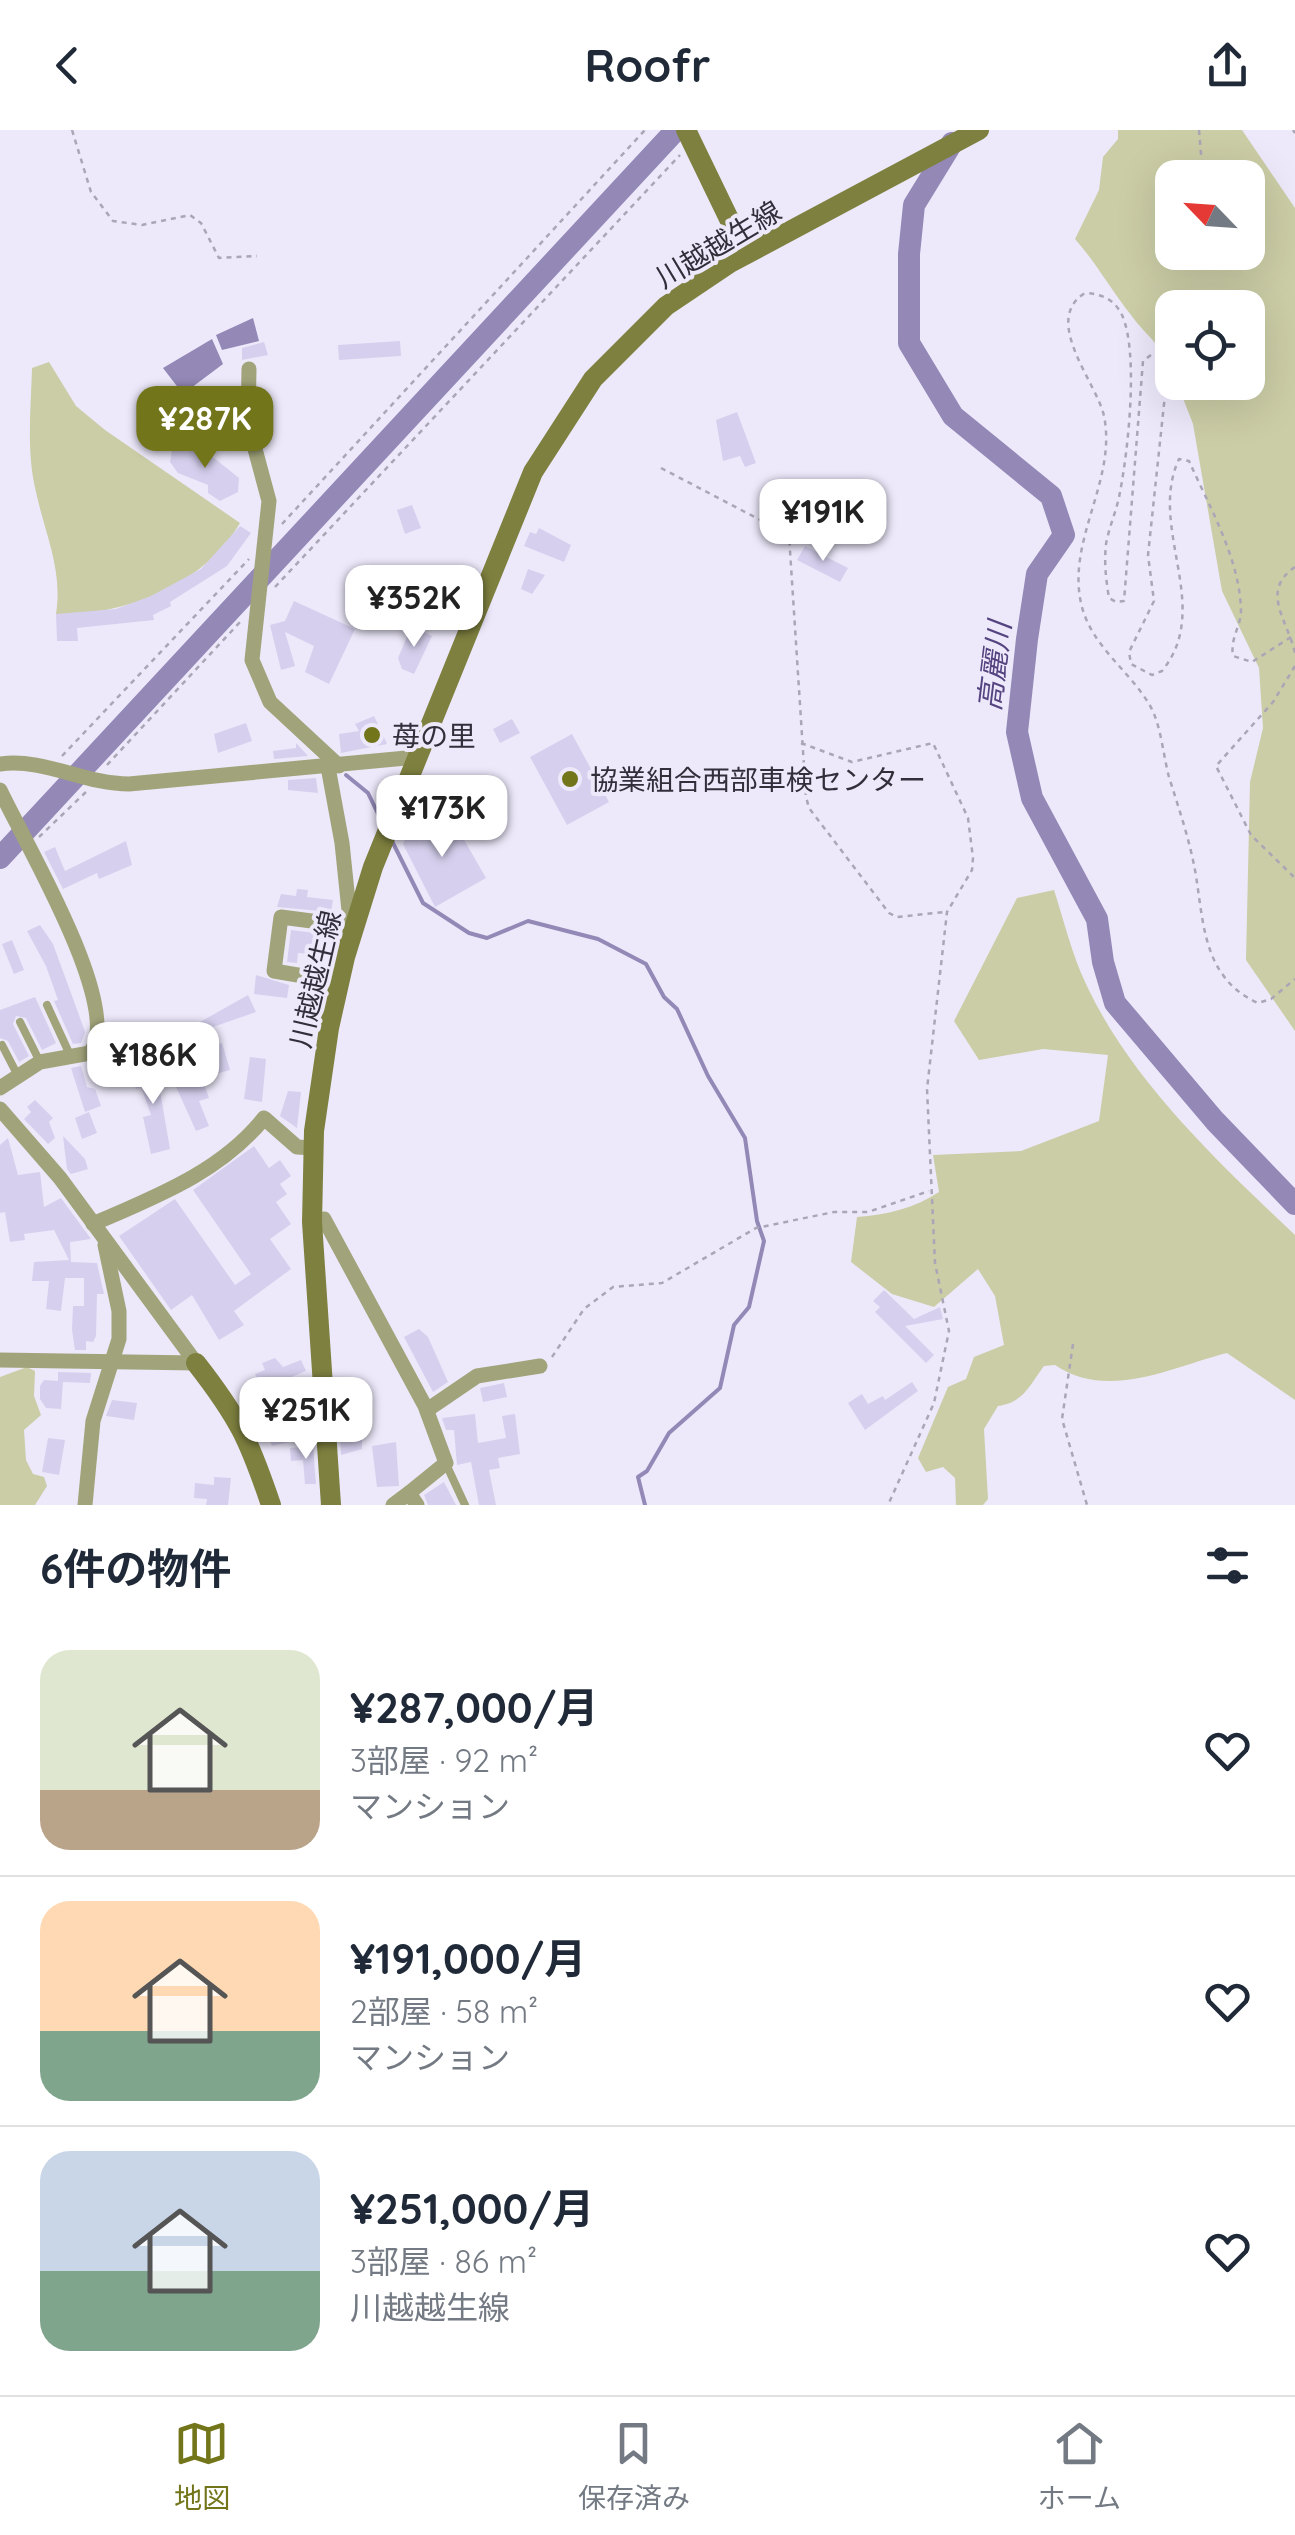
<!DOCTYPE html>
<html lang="ja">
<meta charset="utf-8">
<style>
:root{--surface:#fff;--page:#f2f2f3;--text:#1f2937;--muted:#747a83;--line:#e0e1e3;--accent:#73751b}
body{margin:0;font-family:Quicksand,"Noto Sans JP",sans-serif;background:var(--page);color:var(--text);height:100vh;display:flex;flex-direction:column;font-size:38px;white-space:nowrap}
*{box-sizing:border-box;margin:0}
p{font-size:32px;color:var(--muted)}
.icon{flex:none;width:55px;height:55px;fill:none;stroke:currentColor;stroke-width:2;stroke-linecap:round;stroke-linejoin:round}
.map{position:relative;height:1375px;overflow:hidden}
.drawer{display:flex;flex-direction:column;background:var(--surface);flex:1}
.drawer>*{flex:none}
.needle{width:65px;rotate:295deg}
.controls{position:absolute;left:1155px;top:30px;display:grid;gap:20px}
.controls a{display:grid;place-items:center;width:110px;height:110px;border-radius:20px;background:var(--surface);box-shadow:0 10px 40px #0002;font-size:50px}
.price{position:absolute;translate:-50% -85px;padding:0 22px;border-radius:20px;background:#fff;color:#222;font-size:32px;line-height:65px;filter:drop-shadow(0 2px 5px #0008)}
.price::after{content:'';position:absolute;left:50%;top:60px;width:30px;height:22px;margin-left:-15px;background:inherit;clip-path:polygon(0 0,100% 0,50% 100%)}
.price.current{background:var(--accent);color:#fff}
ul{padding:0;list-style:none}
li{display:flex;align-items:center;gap:30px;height:250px;padding:0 40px}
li+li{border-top:2px solid var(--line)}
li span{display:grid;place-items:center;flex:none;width:280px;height:200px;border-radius:30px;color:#555}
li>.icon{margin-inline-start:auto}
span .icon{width:120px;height:120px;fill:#fffc;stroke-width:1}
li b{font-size:42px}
h2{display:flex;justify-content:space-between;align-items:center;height:120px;padding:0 40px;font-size:42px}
header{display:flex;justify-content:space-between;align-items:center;height:130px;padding:0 40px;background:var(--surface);font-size:45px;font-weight:700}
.tabs{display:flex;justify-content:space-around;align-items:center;height:140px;border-top:2px solid var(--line);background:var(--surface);font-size:28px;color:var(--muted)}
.tabs a{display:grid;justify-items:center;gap:5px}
.tabs .current{color:var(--accent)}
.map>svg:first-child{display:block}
.green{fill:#cbcda6;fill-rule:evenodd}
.water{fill:#9388b6}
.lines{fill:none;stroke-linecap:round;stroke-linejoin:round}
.stream{stroke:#9388b6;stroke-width:4}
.river{stroke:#9388b6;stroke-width:22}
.building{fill:#d6d0ee}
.path{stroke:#aaa6b6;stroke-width:2.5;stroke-dasharray:5 5;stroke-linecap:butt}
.lane{stroke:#a1a47a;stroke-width:8}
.street{stroke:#a1a47a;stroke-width:15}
.secondary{stroke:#7e803f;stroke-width:20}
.poi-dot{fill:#73751b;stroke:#ede9fb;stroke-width:4}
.labels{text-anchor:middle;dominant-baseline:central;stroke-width:8;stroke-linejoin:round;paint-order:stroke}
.street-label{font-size:28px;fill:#322f3b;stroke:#ede9fb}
.poi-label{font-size:28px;fill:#322f3b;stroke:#ede9fb;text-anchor:start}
.water-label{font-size:30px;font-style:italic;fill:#554480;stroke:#ede9fb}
</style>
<header><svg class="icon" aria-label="back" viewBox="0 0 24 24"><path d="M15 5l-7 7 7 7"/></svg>Roofr<svg class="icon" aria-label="share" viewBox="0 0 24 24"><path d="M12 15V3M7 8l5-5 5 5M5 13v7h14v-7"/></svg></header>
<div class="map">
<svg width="1295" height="1375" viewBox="0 0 1295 1375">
<rect width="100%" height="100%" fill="#ede9fb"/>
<!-- green -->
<g class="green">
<path d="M1118,0h124l53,78v823l-49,-71 4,-178 13,-54 -4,-60 -37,-77 -29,-167 -16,-41 71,-1v-74h-76v62c-9,-24 -26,-34 -41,-55 -20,-25 -34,-51 -56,-76l24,-49 4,-33 15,-18zM1172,48h76v74h-76z"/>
<path d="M49,232l27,44 29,24 135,93c-36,62 -115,93 -184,91 7,-44 -11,-80 -20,-122 -10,-40 -5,-84 -4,-124z"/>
<path d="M1054,760c10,31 18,65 32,94 45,97 132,178 209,251v165l-68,-47c-55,14 -119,48 -172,12l-11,1c-15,20 -20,36 -46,40l-14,23 4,70 -5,6h-27l-1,-27 -12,-11 -17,5 -8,-14 30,-71 18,-8 8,-22 30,-12 -9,-49 -17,-27 -44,38 -42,-13 -41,-32 6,-45c29,-2 58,-9 82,-25l-6,-37 88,-4 78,-30 9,-66 -65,-6 -64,11 -25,-39 63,-123z"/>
<polygon points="27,1237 35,1241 34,1266 41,1285 24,1300 26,1330 33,1344 44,1347 47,1356 35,1375 0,1375 0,1247"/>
</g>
<!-- water -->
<g class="water">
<polygon points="253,188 259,211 222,220 216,205"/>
<polygon points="212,209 223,234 183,264 163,238"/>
</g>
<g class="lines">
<!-- stream -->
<g class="stream">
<polyline points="346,645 368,663 382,692"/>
<polyline points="391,709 423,773 469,803 487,808 528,791 598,809 646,834 664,867 677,879 708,946 745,1008 757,1091 764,1111 749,1177 734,1195 720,1258 669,1303 647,1341 638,1347 645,1375"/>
</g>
<!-- river -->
<g class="river">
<polyline points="952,13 914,75 909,124 909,213 953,286 1051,366 1064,405 1037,444 1027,509 1017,602 1032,668 1097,789 1103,832 1115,873 1215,991 1295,1074"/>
<polyline points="0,728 676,0"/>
</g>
</g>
<!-- building -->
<g class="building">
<polygon points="400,211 401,226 339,230 338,215"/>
<polygon points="264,212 268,225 242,230 242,218"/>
<polygon points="737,282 756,333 745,337 740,326 723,331 716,290"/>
<polygon points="194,312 239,348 238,362 220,371 208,363 208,355 178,343 170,332 172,320"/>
<polygon points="412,375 421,398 405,404 397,380"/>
<polygon points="240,396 251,403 227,436 170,472 171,476 153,485 154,490 77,498 78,511 57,511 56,484 116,479 151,466 201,439"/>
<polygon points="539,398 571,415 564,432 524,416 530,402 536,404"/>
<polygon points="805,416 848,438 840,452 797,430"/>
<polygon points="528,439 545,445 532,464 521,459"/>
<polygon points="294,471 355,499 329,554 305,542 314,516 285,502 295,536 281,540 270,495 285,491"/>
<polygon points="418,499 432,506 414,544 402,539 398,528 409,502"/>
<polygon points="374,586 387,614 341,623 339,604 359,601 355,594"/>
<polygon points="512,589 520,603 500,613 493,599"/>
<polygon points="246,593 252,611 218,623 214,604"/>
<polygon points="572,604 609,672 567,695 530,627"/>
<polygon points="296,613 308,626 274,629 273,621 296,618"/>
<polygon points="316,648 318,663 288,660 288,650"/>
<polygon points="425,689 447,698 455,694 486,748 435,777 403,714 411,696"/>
<polygon points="126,711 132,735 99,749 97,743 63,759 44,722 55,717 65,741"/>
<polygon points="297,759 308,760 307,767 333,770 331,782 277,777 281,764 296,766"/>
<polygon points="40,795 53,814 75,874 85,902 81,913 73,914 54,871 58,870 46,836 27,801"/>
<polygon points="291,800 332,805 332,810 323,809 321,825 298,823 297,833 287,832"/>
<polygon points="12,810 24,840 14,844 2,814"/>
<polygon points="256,845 289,855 287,868 254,864"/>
<polygon points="248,865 256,882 213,897 200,892"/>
<polygon points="35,867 56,913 42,920 26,888 16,886 13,894 29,926 19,932 8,911 0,908 0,880"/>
<polygon points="222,913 230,940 202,948 209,968 199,971 209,996 196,1001 164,930"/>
<polygon points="250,927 266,929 262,972 244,969"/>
<polygon points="155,932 170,1019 151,1024 143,987 151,985 141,957 136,959 130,941"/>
<polygon points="81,936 87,957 95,959 101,976 85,982 71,938"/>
<polygon points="288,961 301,962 297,998 280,986"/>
<polygon points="35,970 53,988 49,992 55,1008 48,1014 24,989 31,982 27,977"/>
<polygon points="89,982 97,1003 82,1009 75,988"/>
<polygon points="63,1006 85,1029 88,1039 71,1044 67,1039"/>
<polygon points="8,1008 18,1045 40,1042 44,1077 61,1068 91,1109 70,1112 71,1132 97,1133 104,1164 97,1164 96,1206 93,1212 86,1211 86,1220 75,1220 72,1200 73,1176 84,1176 84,1148 65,1148 61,1181 46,1179 49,1151 32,1151 34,1132 69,1130 54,1100 24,1104 25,1110 10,1112 5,1082 0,1083 0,1015"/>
<polygon points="254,1016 269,1038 280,1030 291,1046 280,1054 287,1064 276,1072 291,1094 270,1109 291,1139 234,1181 244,1195 219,1210 192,1165 171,1180 119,1106 175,1069 235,1155 251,1144 193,1060"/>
<polygon points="884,1160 914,1189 940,1177 943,1189 905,1196 934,1225 926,1233 875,1182 880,1177 873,1171"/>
<polygon points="419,1199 428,1207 448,1252 433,1262 404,1207"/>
<polygon points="275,1228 283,1237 301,1230 306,1241 289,1248 299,1276 310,1272 312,1293 288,1296 273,1254 261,1258 255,1244 265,1240 262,1233"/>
<polygon points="58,1242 91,1243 90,1253 63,1252 61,1279 46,1278 40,1269 40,1256 44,1250 58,1251"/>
<polygon points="912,1252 918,1261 865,1300 848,1273 862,1264 868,1274 883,1266 885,1270"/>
<polygon points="504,1253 507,1267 483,1272 480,1258"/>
<polygon points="112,1270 137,1273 134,1290 106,1286"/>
<polygon points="475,1284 478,1313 506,1308 502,1286 515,1284 520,1324 498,1328 500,1338 489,1340 496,1375 479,1375 471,1332 457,1335 454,1300 446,1300 442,1288"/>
<polygon points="282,1292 290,1312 272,1316 265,1299"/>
<polygon points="362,1298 362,1319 341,1325 340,1303"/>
<polygon points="48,1308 65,1310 59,1345 42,1342"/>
<polygon points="396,1312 399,1356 377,1357 372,1316"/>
<polygon points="313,1316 316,1354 305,1354 303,1330 291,1331 290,1318"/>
<polygon points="214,1347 231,1348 228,1375 206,1375 207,1369 194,1368 195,1353 214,1355"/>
<polygon points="444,1352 456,1375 428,1375 424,1365"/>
</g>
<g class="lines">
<!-- path -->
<g class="path">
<polyline points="72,0 91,62 113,91 142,95 190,85 201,93 219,128 257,126"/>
<polyline points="1199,0 1203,48"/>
<polyline points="1293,0 1295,3"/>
<polyline points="661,338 789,405 806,667 809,678 889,783 897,787 945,782"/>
<polyline points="282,394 645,0"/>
<path d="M1295,437c-35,24 -8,52 0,86"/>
<polyline points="275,457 680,25"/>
<path d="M1291,507l-39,25 -19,-6c-3,-18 8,-30 8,-45 -1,-52 -32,-105 -52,-150l-10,-2c-32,69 35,148 -17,212l-10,4 -21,-11 -2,-12 25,-51 -6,-46 19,-179 -5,-16 -11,-5 -8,6 -19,240 -8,1 -7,-4c-3,-18 -5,-35 -3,-54 3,-17 11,-34 14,-52 8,-41 19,-139 2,-177 -8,-16 -20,-21 -37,-22 -44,27 12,90 19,123 13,64 -37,123 -23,187 9,42 47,66 68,101 12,19 14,51 20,73 9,29 19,58 25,88 7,34 7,81 29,110 9,13 20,21 35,28l13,-4 24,-20"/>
<polyline points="1295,536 1273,572 1216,636 1251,705 1295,748"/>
<polyline points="801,613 852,632 933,613 968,688 973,728 972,740 947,782 927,959 935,1133 949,1201 934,1273 888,1375"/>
<polyline points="62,626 249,429"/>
<polyline points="107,635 241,491"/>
<polyline points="39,707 87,661"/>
<polyline points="1073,1214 1062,1289 1087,1375"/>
<polyline points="552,1227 584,1179 613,1157 662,1153 756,1098 834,1082 868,1082 929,1061"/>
</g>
<!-- lane -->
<g class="lane">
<polyline points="47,875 70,925"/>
<polyline points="20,892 40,932"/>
<polyline points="2,915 17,944"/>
<polyline points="446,1334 465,1375"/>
</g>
<!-- street -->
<g class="street">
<polyline points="249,239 248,293 269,371 252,530 270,572 339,636"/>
<path d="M0,634c45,-6 84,20 129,20l288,-27"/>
<polyline points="328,637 342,713 351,800"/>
<path d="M0,660c23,50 125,219 90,263l-50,9 -40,26"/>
<polyline points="339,852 274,841 281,787 350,796"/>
<polyline points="90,923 149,922 192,903 205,904"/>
<polyline points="0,979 60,1048 196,1233"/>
<polyline points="312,1092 324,1089 425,1276 446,1333 409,1363"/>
<path d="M93,1094c62,-27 128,-52 171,-106l33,29 17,1"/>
<polyline points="0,1230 196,1233"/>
<polyline points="427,1280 477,1246 540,1236"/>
<polyline points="85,1375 93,1291 119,1209 119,1181 105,1115"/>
<polyline points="393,1375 409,1363 417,1375"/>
</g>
<!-- secondary -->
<g class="secondary">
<polyline points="686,0 746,124"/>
<path d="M196,1233c43,55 53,77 75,142"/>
<polyline points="331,1375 312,1092 314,1001 329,898 345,827 373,737 533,342 593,249 666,176 730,133 979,0"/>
</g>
</g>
<!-- markers -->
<g class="poi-dot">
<circle cx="372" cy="605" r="10"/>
<circle cx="570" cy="649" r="10"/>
</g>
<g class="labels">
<!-- street labels -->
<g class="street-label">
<text transform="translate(718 114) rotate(-31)">川越越生線</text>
<text transform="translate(315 849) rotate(-77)">川越越生線</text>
</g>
<!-- poi labels -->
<g class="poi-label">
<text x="392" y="605">苺の里</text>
<text x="590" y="649">協業組合西部車検センター</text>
</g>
<!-- water labels -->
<g class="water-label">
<text transform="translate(994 536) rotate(-83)">高麗川</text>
</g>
</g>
</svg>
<div class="controls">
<a><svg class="needle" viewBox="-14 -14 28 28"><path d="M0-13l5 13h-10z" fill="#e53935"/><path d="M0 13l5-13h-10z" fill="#747a83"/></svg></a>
<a><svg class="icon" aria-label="locate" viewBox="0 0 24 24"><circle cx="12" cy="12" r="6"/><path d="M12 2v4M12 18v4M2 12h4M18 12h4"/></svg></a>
</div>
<b class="price current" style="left:205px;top:341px">¥287K</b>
<b class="price" style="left:823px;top:434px">¥191K</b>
<b class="price" style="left:414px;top:520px">¥352K</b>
<b class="price" style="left:442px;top:730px">¥173K</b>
<b class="price" style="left:153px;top:977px">¥186K</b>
<b class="price" style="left:306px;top:1332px">¥251K</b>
</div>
<section class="drawer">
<h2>6件の物件<svg class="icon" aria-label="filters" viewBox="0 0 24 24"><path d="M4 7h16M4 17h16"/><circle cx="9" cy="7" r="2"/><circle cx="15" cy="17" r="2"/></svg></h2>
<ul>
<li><span style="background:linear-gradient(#dfe7d0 70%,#b9a48a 0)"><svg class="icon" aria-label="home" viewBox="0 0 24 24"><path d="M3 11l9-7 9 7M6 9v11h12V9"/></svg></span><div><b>¥287,000/月</b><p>3部屋 · 92 m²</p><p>マンション</p></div><svg class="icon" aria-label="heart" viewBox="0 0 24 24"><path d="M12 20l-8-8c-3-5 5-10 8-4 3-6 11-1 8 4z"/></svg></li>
<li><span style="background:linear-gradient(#ffd9b3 65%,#7fa58c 0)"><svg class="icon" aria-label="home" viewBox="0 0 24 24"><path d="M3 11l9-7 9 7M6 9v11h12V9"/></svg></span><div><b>¥191,000/月</b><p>2部屋 · 58 m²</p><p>マンション</p></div><svg class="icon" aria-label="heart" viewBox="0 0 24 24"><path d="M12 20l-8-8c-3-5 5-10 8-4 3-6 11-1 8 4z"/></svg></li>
<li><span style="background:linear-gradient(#c9d6e8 60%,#7fa58c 0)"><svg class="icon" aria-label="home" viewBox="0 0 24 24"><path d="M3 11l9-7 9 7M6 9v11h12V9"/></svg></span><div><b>¥251,000/月</b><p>3部屋 · 86 m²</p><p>川越越生線</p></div><svg class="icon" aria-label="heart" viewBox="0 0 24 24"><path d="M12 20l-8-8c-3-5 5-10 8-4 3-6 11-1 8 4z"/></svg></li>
</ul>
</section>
<nav class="tabs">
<a class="current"><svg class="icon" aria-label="map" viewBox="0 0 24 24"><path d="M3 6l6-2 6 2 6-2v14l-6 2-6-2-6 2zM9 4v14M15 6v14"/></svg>地図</a>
<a><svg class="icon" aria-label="saved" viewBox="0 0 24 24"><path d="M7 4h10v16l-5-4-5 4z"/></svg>保存済み</a>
<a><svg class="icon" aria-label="home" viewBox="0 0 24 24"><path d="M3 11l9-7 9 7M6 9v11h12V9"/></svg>ホーム</a>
</nav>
